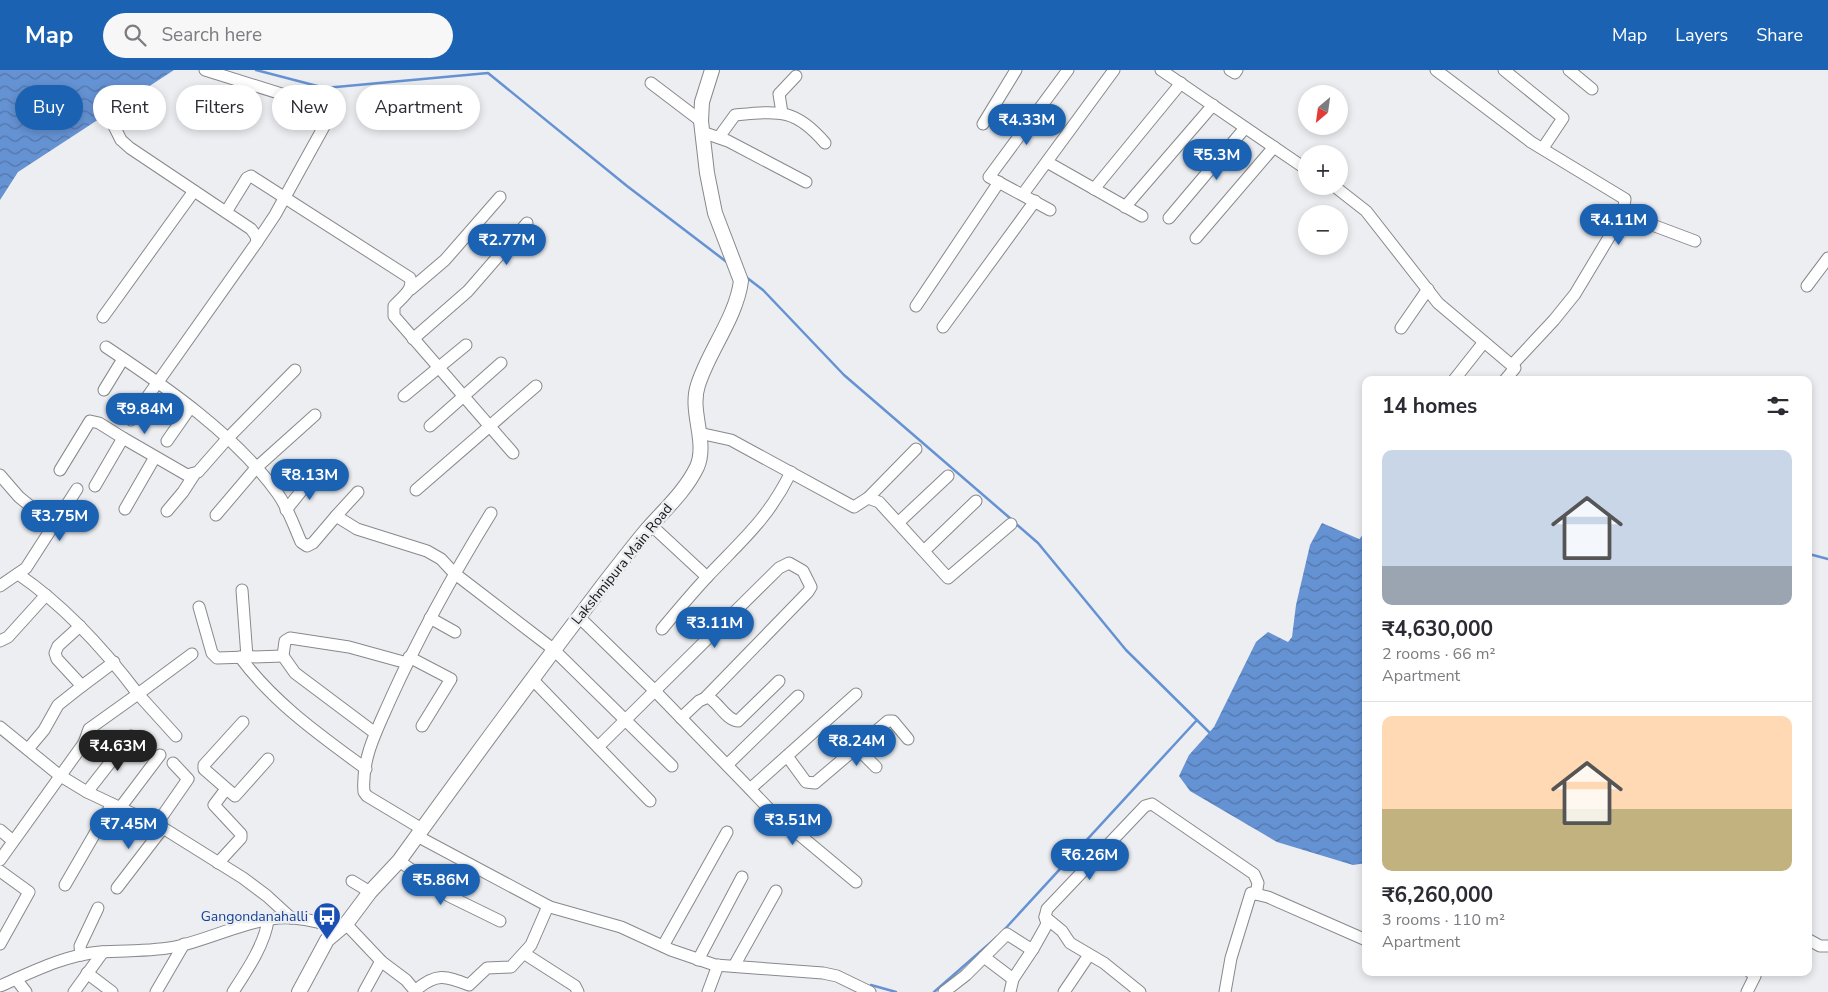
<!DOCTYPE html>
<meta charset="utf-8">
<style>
:root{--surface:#fff;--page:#f7f7f7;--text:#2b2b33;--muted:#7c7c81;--line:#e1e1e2;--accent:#1b62b2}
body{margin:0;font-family:"Nunito Sans",sans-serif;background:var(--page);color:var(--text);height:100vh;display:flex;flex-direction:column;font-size:19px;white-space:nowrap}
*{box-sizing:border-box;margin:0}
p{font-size:16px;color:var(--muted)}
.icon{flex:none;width:28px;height:28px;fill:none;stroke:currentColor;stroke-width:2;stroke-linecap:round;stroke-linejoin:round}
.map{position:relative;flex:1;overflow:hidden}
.details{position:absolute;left:1362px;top:306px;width:450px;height:600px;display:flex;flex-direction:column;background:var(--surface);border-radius:10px;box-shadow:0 2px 8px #0003}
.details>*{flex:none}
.banner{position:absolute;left:15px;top:15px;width:475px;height:45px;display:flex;gap:10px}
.needle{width:32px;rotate:209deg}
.tools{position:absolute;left:1298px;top:15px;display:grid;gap:10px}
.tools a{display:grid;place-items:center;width:50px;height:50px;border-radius:50%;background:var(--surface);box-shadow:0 2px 8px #0003;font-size:25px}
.price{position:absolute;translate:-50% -42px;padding:0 11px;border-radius:18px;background:var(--accent);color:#fff;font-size:16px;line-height:32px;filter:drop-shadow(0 1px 2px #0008)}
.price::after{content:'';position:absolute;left:50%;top:30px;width:15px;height:11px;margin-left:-8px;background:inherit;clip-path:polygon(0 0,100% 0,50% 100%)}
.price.active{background:#222;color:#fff}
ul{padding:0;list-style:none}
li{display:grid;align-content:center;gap:10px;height:265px;padding:0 20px}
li+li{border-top:1px solid var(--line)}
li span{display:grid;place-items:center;height:155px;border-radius:10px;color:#555}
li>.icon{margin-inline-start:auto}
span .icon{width:90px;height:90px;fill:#fffc;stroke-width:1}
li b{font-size:21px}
h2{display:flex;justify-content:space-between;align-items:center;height:60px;padding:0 20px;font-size:21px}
.pill{padding:0 18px;border-radius:22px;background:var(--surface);box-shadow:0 2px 8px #0003;font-size:18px;line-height:45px}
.pill.active{background:var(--accent);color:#fff}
header{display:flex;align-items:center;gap:30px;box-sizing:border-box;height:70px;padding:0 25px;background:var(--accent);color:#fff}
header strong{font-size:24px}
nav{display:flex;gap:28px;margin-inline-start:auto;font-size:18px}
.search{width:350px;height:45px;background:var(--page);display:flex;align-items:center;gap:12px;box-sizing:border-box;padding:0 18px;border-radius:28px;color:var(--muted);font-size:19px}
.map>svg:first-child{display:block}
.water{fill:url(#water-waves)}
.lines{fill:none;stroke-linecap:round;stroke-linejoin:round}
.stream{stroke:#6592d3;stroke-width:2.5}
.minor-casing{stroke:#87898b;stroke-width:13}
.major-casing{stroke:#87898b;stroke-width:16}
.minor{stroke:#fff;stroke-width:11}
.major{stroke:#fff;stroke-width:14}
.labels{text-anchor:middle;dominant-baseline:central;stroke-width:5;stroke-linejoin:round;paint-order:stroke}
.street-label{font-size:14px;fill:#19191a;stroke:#eceef1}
.transit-label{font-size:14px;fill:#164399;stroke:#eceef1;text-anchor:end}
</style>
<header>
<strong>Map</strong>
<div class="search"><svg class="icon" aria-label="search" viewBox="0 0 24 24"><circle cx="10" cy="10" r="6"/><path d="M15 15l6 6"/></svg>Search here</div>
<nav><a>Map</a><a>Layers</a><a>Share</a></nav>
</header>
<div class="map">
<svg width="1828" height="922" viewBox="0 0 1828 922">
<defs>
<pattern id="water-waves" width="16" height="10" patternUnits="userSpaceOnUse" patternTransform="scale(1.25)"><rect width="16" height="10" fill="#6592d3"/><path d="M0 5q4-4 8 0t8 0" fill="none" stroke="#5276aa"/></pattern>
</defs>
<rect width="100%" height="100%" fill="#eceef1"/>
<!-- water -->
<g class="water">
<polygon points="0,0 174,0 18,102 0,130"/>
<polygon points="1322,453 1366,472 1366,793 1353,795 1277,772 1190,721 1179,706 1189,685 1214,657 1256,572 1268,562 1288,572 1292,567 1296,535 1310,475"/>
</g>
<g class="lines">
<!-- stream -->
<g class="stream">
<polyline points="256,0 325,18 488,3 627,116 728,193"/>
<polyline points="746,207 763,220 844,305 1011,449"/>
<polyline points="1015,453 1038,473 1126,580 1210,663"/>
<polyline points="1359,472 1366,462"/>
<polyline points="1809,484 1828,489"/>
<polyline points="1004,860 1197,650"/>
<polyline points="871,915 896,922"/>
<polyline points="934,922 997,867"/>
</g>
<!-- minor casing -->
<g class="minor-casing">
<g id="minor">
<polyline points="205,0 320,36 328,42 327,51 275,145 257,172"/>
<polyline points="1161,0 1306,99"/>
<polyline points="1230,0 1235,3 1237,0"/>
<polyline points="1436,0 1531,72 1625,129 1623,144 1575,224 1554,250 1512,295"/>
<polyline points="1504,0 1563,48 1543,78"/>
<polyline points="1569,0 1592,19"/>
<polyline points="651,13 701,51"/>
<polyline points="782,43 779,24 796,6"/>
<polyline points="983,54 1016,0"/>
<polyline points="114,56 121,70 130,78 251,159 256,166 257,172 131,350"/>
<polyline points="702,62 728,71 806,112"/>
<path d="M719,67l16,-22c44,-4 60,-7 90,28"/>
<polyline points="1047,92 1142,146"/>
<polyline points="1334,116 1366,141 1438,233 1515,298 1505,310"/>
<polyline points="1094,119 1181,13"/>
<polyline points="1023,124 1114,0"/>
<polyline points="1125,137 1213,35"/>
<polyline points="1050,140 989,107 1068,0"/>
<path d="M226,142l21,-34 4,-2 159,102c4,12 -8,19 -16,28v10l119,137"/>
<polyline points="1623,144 1695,171"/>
<polyline points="1169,148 1245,58"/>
<polyline points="1196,168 1274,77"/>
<polyline points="1807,216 1828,188"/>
<polyline points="411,219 445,190 500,127"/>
<polyline points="916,236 999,112"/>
<polyline points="103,247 194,121"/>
<polyline points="943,257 1035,131"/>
<polyline points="1401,258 1428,219"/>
<polyline points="413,269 468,221 527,153"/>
<path d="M106,277c60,40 129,87 172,147 10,14 16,32 23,48l6,4 6,-3 23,-27 21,13 70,22 14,8 13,14 99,76 119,117"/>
<polyline points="1454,310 1484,272"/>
<polyline points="104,320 123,289"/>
<polyline points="404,326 466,275"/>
<polyline points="430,356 501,293"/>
<polyline points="699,363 731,370 854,437 868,428 879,432 948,508 1011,454"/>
<polyline points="167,371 190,338"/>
<polyline points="60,400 90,351 99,353 123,368"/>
<polyline points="0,405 19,427 55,456"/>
<polyline points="95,416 123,368 187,405 198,402 227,369 295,300"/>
<polyline points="416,420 536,316"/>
<polyline points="868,428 916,379"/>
<polyline points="125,439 155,387"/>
<polyline points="286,440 315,404"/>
<polyline points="167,441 183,422 194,405"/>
<polyline points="216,445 256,398 315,345"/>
<polyline points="336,446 358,422"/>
<polyline points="899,452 948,406"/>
<polyline points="651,455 707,507"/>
<polyline points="925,480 976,431"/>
<path d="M18,504c47,32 86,75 120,120l54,-40"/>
<polyline points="0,516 26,498 77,419"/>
<polyline points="242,520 247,587"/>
<polyline points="199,537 212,583 217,588 283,586"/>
<polyline points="579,547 654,620 750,719 856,624"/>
<polyline points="430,548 455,562"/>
<polyline points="80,556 58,576 55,583 57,589 82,616 114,592"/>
<path d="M662,559c15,-18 30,-36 46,-53 34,-36 60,-57 83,-104"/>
<polyline points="0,571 8,567 46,525"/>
<path d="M240,587c35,47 80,78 126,112"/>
<polyline points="409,587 451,609 422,656"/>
<polyline points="532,609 650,731"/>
<path d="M681,648l18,-17 9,-4c11,6 18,23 30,24l41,-40"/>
<polyline points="243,652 204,695 204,699 235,726 268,689"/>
<polyline points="0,657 59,705 87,722 163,758 243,808 267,826 291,848"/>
<polyline points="375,663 295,603 283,586 285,571 290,568 349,577 407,593"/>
<polyline points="598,677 779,498 789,493 803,501 811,517 808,522 705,628"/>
<polyline points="857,678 876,697"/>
<polyline points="28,679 44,660 58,635 82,616"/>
<polyline points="787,686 806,712 815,713 888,651 893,651 908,669"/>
<polyline points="727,695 798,626"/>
<polyline points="750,719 771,741 856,812"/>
<polyline points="87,722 131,666"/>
<polyline points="120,738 160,685"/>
<polyline points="156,755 188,709 173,693"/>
<path d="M422,759l-55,-33 -3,-4c-3,-34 14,-64 27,-94 29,-64 63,-125 100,-185"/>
<polyline points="0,760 13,771"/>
<polyline points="417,766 550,837 621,857 671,880 715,895 823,903 837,906 870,922"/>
<polyline points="0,790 84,673 89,659 138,624 176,666"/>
<polyline points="399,791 449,826 500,851"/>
<polyline points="218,793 241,768 241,764 214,735 226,719"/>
<polyline points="0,801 29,822 0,874"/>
<polyline points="352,811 370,822"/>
<polyline points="65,815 112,734"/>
<polyline points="117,818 163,758"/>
<polyline points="1045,847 1062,861 1070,873 1104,893 1140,922"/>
<polyline points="346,854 382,892 406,910 416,922"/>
<polyline points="1809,870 1820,876 1828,876"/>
<polyline points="663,876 727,762"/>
<polyline points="525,884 575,916 578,922"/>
<polyline points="81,885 80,876 98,838"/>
<polyline points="984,887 1013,909"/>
<polyline points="698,890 742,807"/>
<polyline points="734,896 776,821"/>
<polyline points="87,903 112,922"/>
<polyline points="16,909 26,922"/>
<path d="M0,916c32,-14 65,-31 100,-34 26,-2 53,0 79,-6 33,-8 64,-24 99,-28 21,-2 43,5 63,10"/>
<path d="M415,921c21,-19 31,-15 54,-6l18,-17 24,-1 20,-22 17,-39"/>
<polyline points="74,922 103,882"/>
<polyline points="156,922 184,874"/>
<path d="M233,922c13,-20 32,-48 35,-72"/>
<polyline points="364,922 381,891"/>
<polyline points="708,922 718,895"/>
<polyline points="944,922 966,905 1007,864 1029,878 1033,879 1047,854 1045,847 1047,839 1145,736 1152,734 1254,804 1258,813 1256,824"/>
<polyline points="1010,922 1013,909 1033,879"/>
<polyline points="1064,922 1089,885"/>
<polyline points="1225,922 1231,888 1251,823 1268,827 1366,870"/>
<polyline points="1747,922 1755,906 1750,902"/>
</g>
</g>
<!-- major casing -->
<g class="major-casing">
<path id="major" d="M299,922l28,-52 19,-16 24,-32 29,-31c67,-93 135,-185 204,-276 14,-18 28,-36 42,-53 18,-21 40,-40 52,-65 11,-26 -8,-55 1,-82 11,-35 38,-67 43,-104l-26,-68 -8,-40 -6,-52 1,-19 10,-32"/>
</g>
<!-- minor -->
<use href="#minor" class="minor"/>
<!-- major -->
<use href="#major" class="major"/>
</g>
<!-- icons -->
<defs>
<g id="bus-pin" transform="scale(1.4375)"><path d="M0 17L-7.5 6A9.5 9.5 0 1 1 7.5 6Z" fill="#1a4fb4" stroke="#eceef1"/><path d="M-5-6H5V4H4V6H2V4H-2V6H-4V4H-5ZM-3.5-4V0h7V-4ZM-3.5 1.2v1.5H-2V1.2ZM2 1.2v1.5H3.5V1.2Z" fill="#fff"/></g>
</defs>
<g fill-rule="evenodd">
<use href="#bus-pin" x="327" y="846"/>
</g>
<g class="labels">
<!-- street labels -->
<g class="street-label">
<text transform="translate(622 494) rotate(-51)">Lakshmipura Main Road</text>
</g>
<!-- transit labels -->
<g class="transit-label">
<text x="308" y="846">Gangondanahalli</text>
</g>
</g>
</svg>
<div class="tools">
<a><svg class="needle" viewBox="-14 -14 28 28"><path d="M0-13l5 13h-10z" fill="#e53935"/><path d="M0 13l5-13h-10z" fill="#7c7c81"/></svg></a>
<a>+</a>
<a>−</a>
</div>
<b class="price" style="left:1027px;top:76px">₹4.33M</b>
<b class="price" style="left:1217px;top:111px">₹5.3M</b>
<b class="price" style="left:1619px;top:176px">₹4.11M</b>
<b class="price" style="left:507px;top:196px">₹2.77M</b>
<b class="price" style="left:145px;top:365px">₹9.84M</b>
<b class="price" style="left:310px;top:431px">₹8.13M</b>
<b class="price" style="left:60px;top:472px">₹3.75M</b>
<b class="price" style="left:715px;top:579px">₹3.11M</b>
<b class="price" style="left:857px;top:697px">₹8.24M</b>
<b class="price active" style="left:118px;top:702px">₹4.63M</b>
<b class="price" style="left:793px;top:776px">₹3.51M</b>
<b class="price" style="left:129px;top:780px">₹7.45M</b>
<b class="price" style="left:1090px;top:811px">₹6.26M</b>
<b class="price" style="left:441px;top:836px">₹5.86M</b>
<div class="banner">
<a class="pill active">Buy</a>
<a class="pill">Rent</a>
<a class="pill">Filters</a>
<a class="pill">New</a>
<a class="pill">Apartment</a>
</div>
<section class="details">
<h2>14 homes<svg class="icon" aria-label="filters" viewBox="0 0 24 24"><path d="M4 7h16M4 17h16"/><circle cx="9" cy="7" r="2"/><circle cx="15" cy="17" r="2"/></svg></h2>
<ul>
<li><span style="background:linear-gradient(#c9d6e8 75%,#9aa5b1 0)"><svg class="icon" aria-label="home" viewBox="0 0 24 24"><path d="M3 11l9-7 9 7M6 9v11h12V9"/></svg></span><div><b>₹4,630,000</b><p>2 rooms · 66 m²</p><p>Apartment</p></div></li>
<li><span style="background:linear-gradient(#ffd9b3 60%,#c2b280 0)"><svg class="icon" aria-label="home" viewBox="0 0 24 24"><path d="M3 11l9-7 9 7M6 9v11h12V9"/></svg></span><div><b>₹6,260,000</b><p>3 rooms · 110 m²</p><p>Apartment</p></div></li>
</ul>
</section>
</div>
